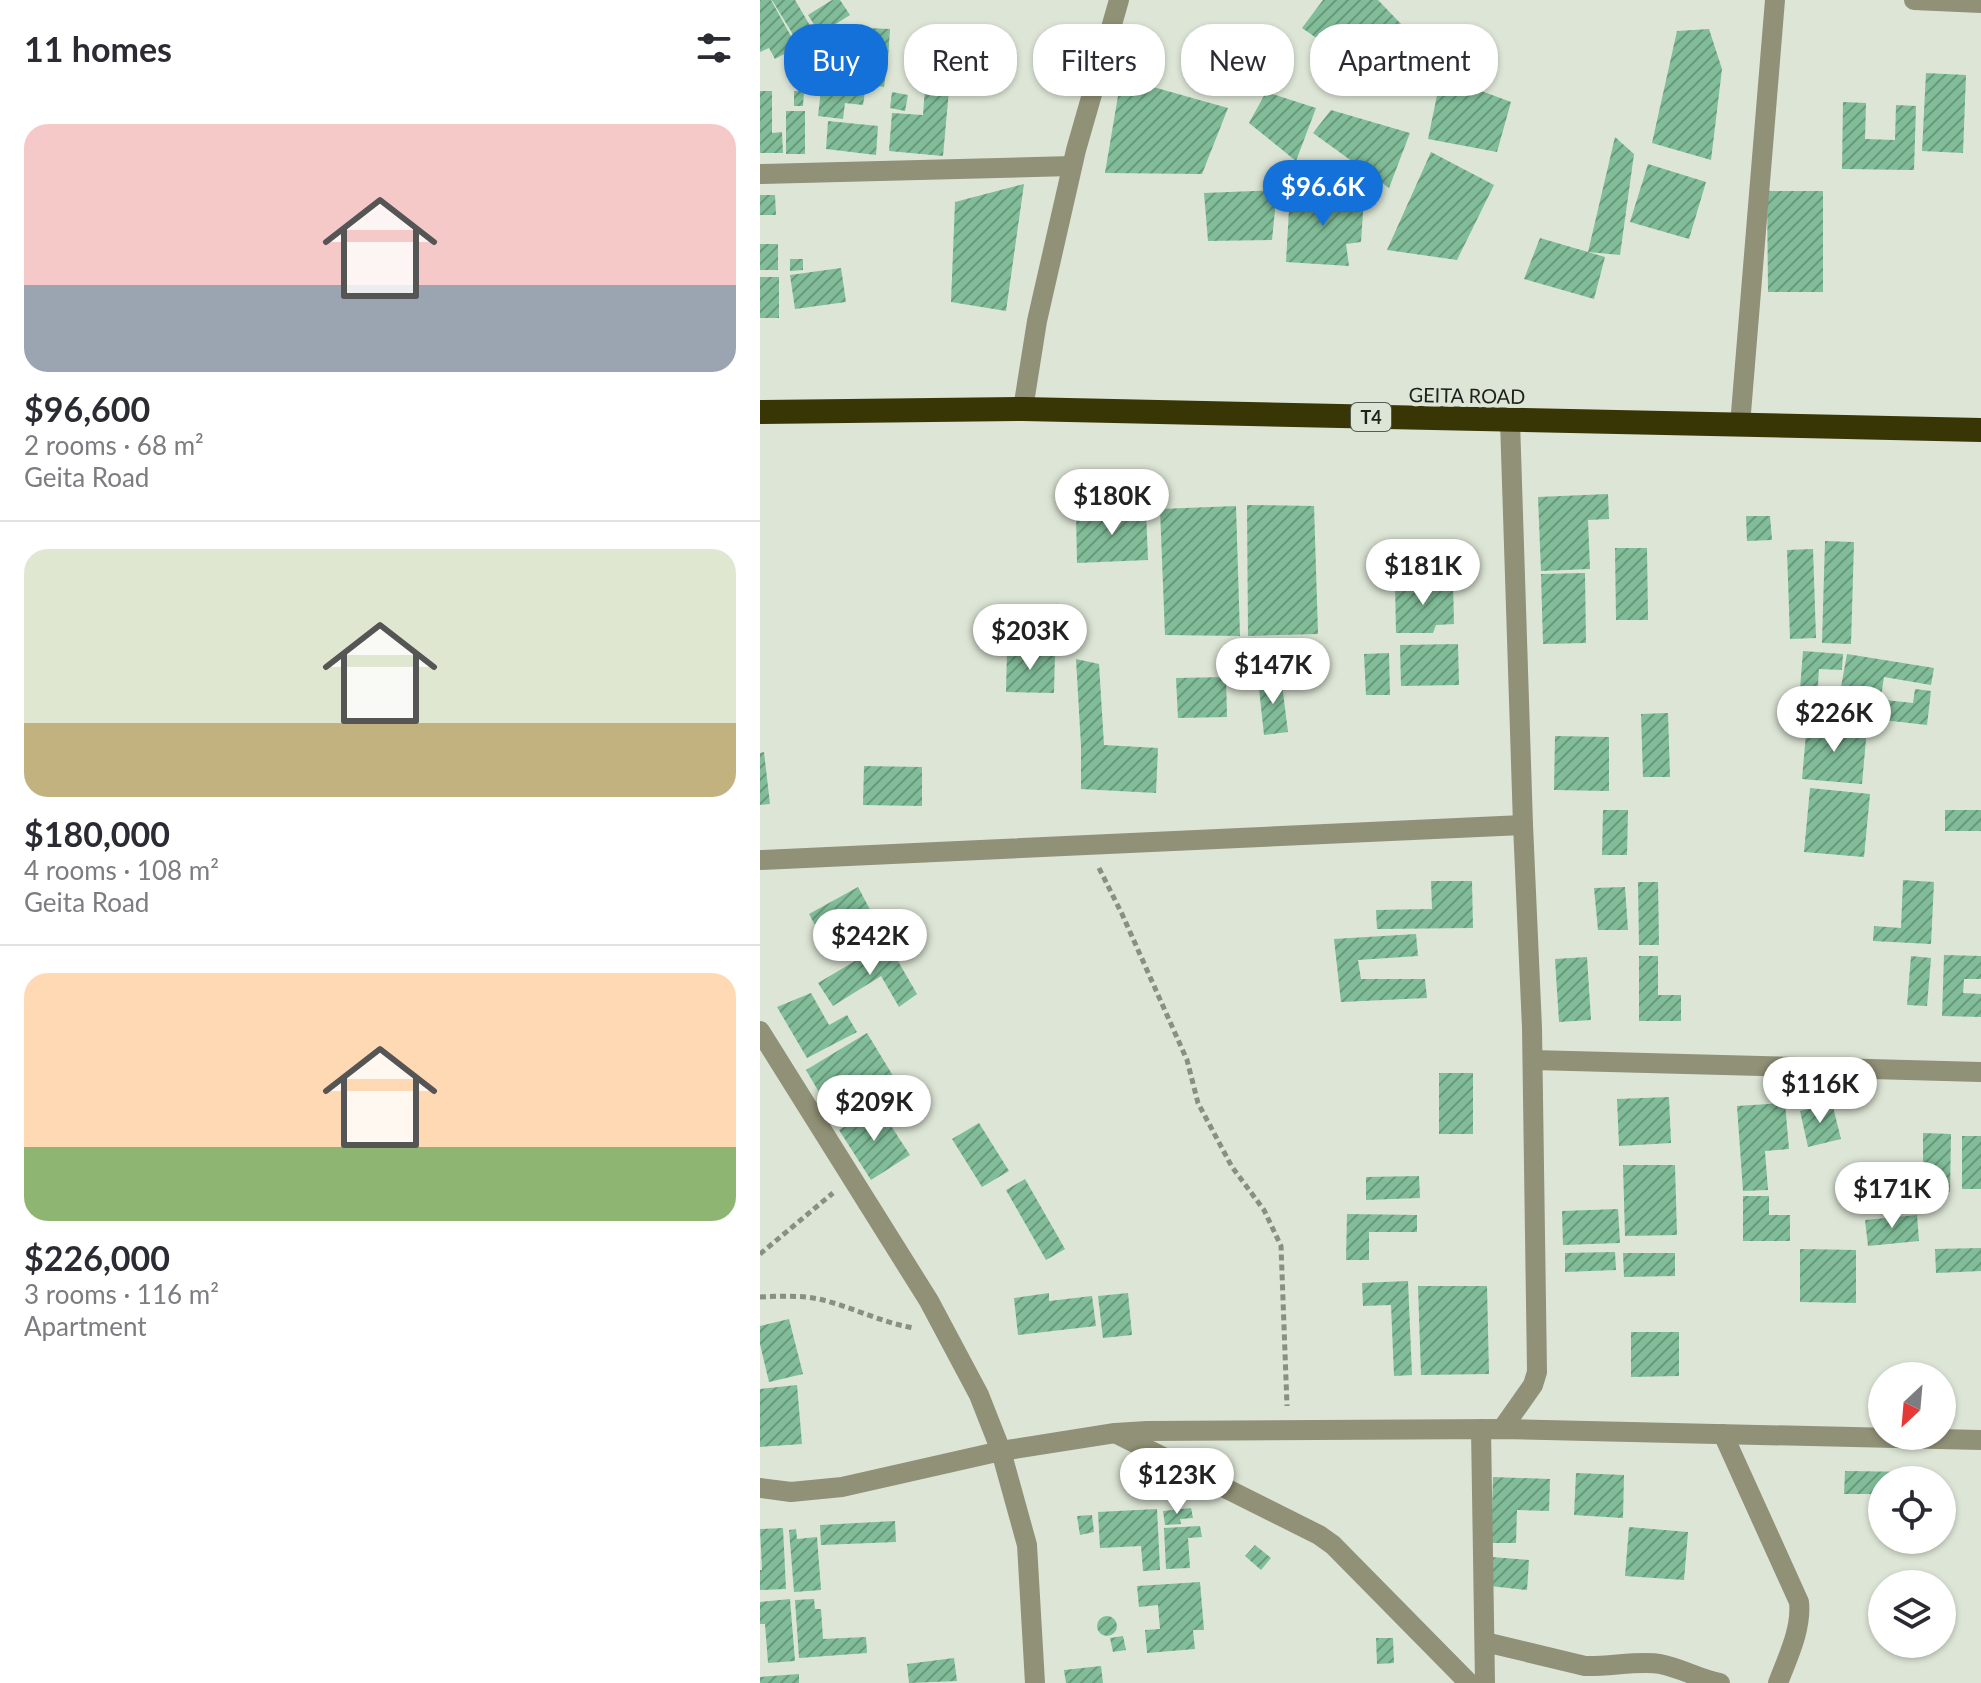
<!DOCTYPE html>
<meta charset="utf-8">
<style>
:root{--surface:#fff;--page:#f2f2f3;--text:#2b2b33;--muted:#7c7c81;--line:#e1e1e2;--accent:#1471da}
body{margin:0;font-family:Lato,sans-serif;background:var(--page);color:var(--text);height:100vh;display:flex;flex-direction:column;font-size:30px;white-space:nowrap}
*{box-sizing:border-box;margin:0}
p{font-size:26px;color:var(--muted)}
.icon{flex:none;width:44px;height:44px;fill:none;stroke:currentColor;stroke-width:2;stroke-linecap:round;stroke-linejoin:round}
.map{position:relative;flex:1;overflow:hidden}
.panel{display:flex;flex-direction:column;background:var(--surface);width:760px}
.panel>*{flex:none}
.top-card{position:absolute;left:24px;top:24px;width:760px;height:72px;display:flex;gap:16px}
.needle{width:52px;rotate:206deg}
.buttons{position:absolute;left:1108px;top:1362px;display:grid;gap:16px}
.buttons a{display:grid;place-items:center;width:88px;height:88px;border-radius:50%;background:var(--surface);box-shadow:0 2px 6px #0004;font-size:40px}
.price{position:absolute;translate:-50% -68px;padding:0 18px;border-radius:28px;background:#fff;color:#222;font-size:26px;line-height:52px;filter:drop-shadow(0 2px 4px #0008)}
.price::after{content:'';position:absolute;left:50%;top:48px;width:24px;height:18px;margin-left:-12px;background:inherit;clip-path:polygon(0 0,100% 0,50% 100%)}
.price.active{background:var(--accent);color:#fff}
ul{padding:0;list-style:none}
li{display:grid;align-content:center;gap:16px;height:424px;padding:0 24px}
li+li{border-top:2px solid var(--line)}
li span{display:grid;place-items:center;height:248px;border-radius:24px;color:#555}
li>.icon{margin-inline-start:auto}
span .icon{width:144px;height:144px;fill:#fffc;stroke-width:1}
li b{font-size:34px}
h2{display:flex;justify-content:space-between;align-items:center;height:96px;padding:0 24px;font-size:34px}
.tag{padding:0 28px;border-radius:32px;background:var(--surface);box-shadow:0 2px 6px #0004;font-size:28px;line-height:72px}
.tag.active{background:var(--accent);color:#fff}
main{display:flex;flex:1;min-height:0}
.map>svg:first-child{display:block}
.building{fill:url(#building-hatch)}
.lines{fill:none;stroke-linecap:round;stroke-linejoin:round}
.path{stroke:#888f83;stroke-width:5;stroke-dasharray:6 4;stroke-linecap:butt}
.street{stroke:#919177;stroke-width:20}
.highway{stroke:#383605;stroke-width:24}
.labels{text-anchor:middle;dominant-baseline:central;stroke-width:8;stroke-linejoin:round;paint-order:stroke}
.shield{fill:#dde6d6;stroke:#575c53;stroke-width:2}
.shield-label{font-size:18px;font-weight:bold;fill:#1e211b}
.street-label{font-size:20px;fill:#1e211b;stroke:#dde6d6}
</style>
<main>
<section class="panel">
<h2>11 homes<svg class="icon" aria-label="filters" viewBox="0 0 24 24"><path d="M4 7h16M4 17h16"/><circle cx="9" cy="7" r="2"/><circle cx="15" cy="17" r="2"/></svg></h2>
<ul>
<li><span style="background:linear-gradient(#f6c9c9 65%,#9aa5b1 0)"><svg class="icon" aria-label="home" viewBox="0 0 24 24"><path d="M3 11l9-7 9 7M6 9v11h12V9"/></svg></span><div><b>$96,600</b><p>2 rooms · 68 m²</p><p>Geita Road</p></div></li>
<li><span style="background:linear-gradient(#dfe7d0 70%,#c2b280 0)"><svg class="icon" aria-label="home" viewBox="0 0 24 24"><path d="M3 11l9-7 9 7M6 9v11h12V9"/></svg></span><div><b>$180,000</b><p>4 rooms · 108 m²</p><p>Geita Road</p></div></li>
<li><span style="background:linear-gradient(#ffd9b3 70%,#8fb573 0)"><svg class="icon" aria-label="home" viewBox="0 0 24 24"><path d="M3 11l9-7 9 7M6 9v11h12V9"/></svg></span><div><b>$226,000</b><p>3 rooms · 116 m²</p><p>Apartment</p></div></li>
</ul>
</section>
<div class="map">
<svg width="1221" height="1683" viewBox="0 0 1221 1683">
<defs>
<pattern id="building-hatch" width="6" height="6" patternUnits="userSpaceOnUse" patternTransform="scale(2)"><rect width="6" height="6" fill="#80bd98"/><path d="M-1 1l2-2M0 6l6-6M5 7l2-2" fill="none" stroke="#68997b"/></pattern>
</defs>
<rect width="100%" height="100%" fill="#dde6d6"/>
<!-- building -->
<g class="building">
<polygon points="0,0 11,0 37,47 15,59 9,48 0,52"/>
<polygon points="12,0 35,0 62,46 46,56"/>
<polygon points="72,0 80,0 90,15 60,34 48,15"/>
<polygon points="563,0 618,0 643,26 620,82 542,28"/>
<polygon points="108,28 130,29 128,59 106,57"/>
<polygon points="949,29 962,69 951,160 892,143 917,31"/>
<polygon points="65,56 127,64 124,87 106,84 103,105 85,103 83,119 58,116"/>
<polygon points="1166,73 1206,75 1203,153 1162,151"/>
<polygon points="681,76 751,102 737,152 668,139"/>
<polygon points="361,78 468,108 442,174 345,173"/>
<polygon points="165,88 189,90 183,156 129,151 132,113 163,115"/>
<polygon points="0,91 12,91 12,133 22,132 23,153 0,153"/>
<polygon points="34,91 44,91 43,106 34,106"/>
<polygon points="132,92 148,95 145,111 130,108"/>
<polygon points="506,92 556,108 536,161 489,123"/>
<polygon points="1083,102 1106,103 1105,139 1135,140 1136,105 1156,106 1154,170 1082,169"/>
<polygon points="571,110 650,133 629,188 553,133"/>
<rect x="26" y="111" width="19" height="43"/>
<polygon points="68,121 118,126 116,155 66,149"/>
<polygon points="855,137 874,154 860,255 828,252"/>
<polygon points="671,152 734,185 697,260 627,250"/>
<polygon points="888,164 946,182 929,239 870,222"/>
<polygon points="264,184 246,311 191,302 195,202"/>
<polygon points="517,190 512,240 448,241 444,193"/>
<polygon points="1007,191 1063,191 1063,292 1008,292"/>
<polygon points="530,192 604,197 601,242 586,244 589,266 526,262"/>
<polygon points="0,195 15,195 16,215 0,215"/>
<polygon points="780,238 845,257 834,299 764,279"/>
<rect x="0" y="244" width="18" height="26"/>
<polygon points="30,259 43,259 43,270 30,271"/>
<polygon points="81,268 86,302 35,309 30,275"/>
<rect x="0" y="277" width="19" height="41"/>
<polygon points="848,494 849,519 828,520 830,569 781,571 778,497"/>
<polygon points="487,505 554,506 558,634 488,636"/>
<polygon points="476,506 480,636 405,635 400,509"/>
<polygon points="386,510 388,560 317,563 316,513"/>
<polygon points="986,516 1010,516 1012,540 987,541"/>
<polygon points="1065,541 1094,542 1091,644 1062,643"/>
<polygon points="855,548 887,548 888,620 856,620"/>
<polygon points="1053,549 1056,638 1030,639 1027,550"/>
<polygon points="825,573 826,643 783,644 781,574"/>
<polygon points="635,583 693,583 694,624 676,625 673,633 636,633"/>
<polygon points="698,644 699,685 641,686 640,645"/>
<polygon points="247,650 295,652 294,693 246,692"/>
<polygon points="1043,651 1083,654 1082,670 1059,669 1057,702 1039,701"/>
<polygon points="629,653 630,695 606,695 604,654"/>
<polygon points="1087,654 1174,668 1171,685 1124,677 1118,716 1077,709"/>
<polygon points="316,659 339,664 344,745 398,748 396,793 321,789 321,746"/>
<polygon points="466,677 467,717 418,718 416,678"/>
<polygon points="521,677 528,732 504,735 498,679"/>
<polygon points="1155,689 1171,691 1167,725 1123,720 1125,700 1153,703"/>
<polygon points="908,713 910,777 883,777 881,714"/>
<polygon points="1047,723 1107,728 1102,784 1042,779"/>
<polygon points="795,736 849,737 849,791 794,790"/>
<polygon points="4,752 10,804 0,805 0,753"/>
<polygon points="104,766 162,767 162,806 103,805"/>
<polygon points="1050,788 1110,794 1104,857 1044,852"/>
<polygon points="843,810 868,810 867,855 842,855"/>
<rect x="1185" y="810" width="36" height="21"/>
<polygon points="1143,880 1174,882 1171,944 1113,941 1114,926 1141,928"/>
<polygon points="671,881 712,881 713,928 617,929 616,910 672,909"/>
<polygon points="878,882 898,882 899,945 879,945"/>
<polygon points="98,887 123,934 74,961 49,914"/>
<polygon points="865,887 868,930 838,930 834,888"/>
<polygon points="656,934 658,956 598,960 601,979 665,979 667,998 581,1002 574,939"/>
<polygon points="127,942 157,994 139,1007 121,976 73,1006 58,983"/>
<polygon points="1184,955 1221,956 1221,979 1204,979 1203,993 1221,994 1221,1017 1182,1016"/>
<polygon points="879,956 898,956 898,995 921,995 921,1021 879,1021"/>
<polygon points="1151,956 1171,958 1167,1006 1147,1005"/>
<polygon points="827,957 831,1020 799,1022 795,959"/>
<polygon points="51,993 69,1025 87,1015 97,1032 47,1058 17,1007"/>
<polygon points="107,1033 138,1084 76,1121 46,1070"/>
<rect x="679" y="1073" width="34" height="61"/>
<polygon points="909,1097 911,1143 859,1146 857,1099"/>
<polygon points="1025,1103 1029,1149 1005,1151 1008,1190 983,1191 977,1106"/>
<polygon points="1072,1103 1081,1139 1048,1147 1040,1111"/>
<polygon points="118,1106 150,1155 111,1180 79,1130"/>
<polygon points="219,1123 249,1171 222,1187 192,1139"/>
<polygon points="1163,1133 1191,1134 1190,1192 1180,1191 1180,1203 1163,1202"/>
<rect x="1202" y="1136" width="19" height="53"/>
<polygon points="863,1165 915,1165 917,1235 865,1236"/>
<polygon points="659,1176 660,1198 606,1200 606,1177"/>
<polygon points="265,1179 305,1249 286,1260 246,1190"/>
<polygon points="983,1196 1009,1196 1009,1215 1030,1215 1030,1241 983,1241"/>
<polygon points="858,1209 860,1243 803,1245 802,1211"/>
<polygon points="587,1214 657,1215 657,1232 609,1232 609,1260 586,1260"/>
<polygon points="1157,1215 1159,1241 1108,1246 1105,1220"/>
<polygon points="1221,1248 1221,1271 1176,1273 1175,1249"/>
<polygon points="1040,1249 1096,1250 1096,1303 1040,1302"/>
<polygon points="855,1252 856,1270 805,1272 805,1253"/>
<polygon points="863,1253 915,1253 915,1276 864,1277"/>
<polygon points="648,1281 652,1375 634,1376 631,1305 603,1306 602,1283"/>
<polygon points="658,1286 727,1286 729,1374 661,1375"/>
<polygon points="289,1293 289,1301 332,1296 336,1326 258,1335 254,1298"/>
<polygon points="368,1293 372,1335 343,1338 338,1296"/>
<polygon points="29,1319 43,1374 9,1382 0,1344 0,1326"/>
<polygon points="871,1332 919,1332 919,1376 871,1377"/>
<polygon points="37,1385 42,1444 0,1447 0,1389"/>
<polygon points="1085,1471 1158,1472 1158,1480 1122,1480 1122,1494 1084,1494"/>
<polygon points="816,1473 864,1475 863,1518 814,1515"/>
<polygon points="733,1477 790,1479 789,1511 757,1510 756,1543 731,1543"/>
<polygon points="431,1508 433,1518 420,1519 421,1524 405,1525 403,1511"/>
<polygon points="397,1509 400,1570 383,1571 381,1546 340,1548 338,1512"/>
<polygon points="332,1515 334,1532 320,1535 317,1516"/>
<polygon points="135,1521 136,1542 61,1545 60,1525"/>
<polygon points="440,1526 442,1537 428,1538 430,1568 406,1569 404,1528"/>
<polygon points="869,1527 928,1532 924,1580 865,1576"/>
<polygon points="23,1528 26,1589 0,1590 0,1570 2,1570 0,1529"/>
<polygon points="36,1529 37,1539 57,1537 61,1590 34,1592 29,1530"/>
<polygon points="1132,1540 1158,1540 1157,1548 1131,1547"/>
<polygon points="495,1545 511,1558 501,1570 485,1556"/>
<polygon points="732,1557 769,1560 767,1590 730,1586"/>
<polygon points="440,1582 444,1630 433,1630 435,1649 387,1653 385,1630 400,1629 398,1605 379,1607 377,1586"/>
<polygon points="30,1599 35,1661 8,1663 5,1624 0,1624 0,1602"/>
<polygon points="54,1599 55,1609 61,1609 63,1639 106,1637 107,1653 39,1658 35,1600"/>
<circle cx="347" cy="1626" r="10"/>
<polygon points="363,1636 366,1650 353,1652 350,1638"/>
<polygon points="616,1638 633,1638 634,1663 617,1664"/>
<polygon points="194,1658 197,1681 149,1683 147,1664"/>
<polygon points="341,1666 343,1683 306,1683 304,1670"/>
<polygon points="39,1674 39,1683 0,1683 0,1677"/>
</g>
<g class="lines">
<!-- path -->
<g class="path">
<polyline points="339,868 362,914 427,1060 438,1103 472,1167 504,1210 521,1246 527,1406"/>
<polyline points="0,1254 73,1193"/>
<path d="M0,1297c21,-1 43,-2 63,3 31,8 60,23 91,28"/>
</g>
<!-- street -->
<g class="street">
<polyline points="1154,0 1221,3"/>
<polyline points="0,174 312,166"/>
<polyline points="263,409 277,321 316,150 359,0"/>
<polyline points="980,425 1015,0"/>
<polyline points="0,860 763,825"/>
<polyline points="0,1031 169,1301 219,1395 241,1451 267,1545 275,1683"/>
<polyline points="773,1060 1221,1072"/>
<polyline points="721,1429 725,1683"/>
<polyline points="742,1429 773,1385 777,1372 772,1028 763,825 750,421"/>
<polyline points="357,1434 559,1535 573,1545 709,1683"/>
<path d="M963,1434l76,168c3,27 -12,57 -21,81"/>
<polyline points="0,1488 31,1492 82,1487 241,1451 355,1433 387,1431 742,1429 1221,1440"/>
<path d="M725,1642l100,24c23,1 56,-6 75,-2 21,4 39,15 60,19"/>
</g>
<!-- highway -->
<polyline class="highway" points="0,412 263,409 1221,430"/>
</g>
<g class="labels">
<!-- shield labels -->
<rect class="shield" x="591" y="403" width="40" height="28" rx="6"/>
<g class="shield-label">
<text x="611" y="417">T4</text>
</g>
<!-- street labels -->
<g class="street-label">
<text transform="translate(707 395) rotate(1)">GEITA ROAD</text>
</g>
</g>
</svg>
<div class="buttons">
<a><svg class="needle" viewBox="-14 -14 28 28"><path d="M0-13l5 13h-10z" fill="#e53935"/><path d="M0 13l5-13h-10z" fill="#7c7c81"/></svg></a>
<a><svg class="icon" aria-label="locate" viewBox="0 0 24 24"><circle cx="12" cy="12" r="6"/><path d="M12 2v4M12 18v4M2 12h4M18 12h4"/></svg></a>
<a><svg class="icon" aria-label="layers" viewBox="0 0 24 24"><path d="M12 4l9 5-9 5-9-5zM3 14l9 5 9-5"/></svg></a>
</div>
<b class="price active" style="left:563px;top:228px">$96.6K</b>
<b class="price" style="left:352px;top:537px">$180K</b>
<b class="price" style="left:663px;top:607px">$181K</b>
<b class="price" style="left:270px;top:672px">$203K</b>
<b class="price" style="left:513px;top:706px">$147K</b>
<b class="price" style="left:1074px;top:754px">$226K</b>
<b class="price" style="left:110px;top:977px">$242K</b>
<b class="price" style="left:1060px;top:1125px">$116K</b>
<b class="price" style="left:114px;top:1143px">$209K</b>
<b class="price" style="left:1132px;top:1230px">$171K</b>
<b class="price" style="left:417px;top:1516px">$123K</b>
<div class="top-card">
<a class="tag active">Buy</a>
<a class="tag">Rent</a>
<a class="tag">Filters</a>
<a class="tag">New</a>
<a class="tag">Apartment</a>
</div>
</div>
</main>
